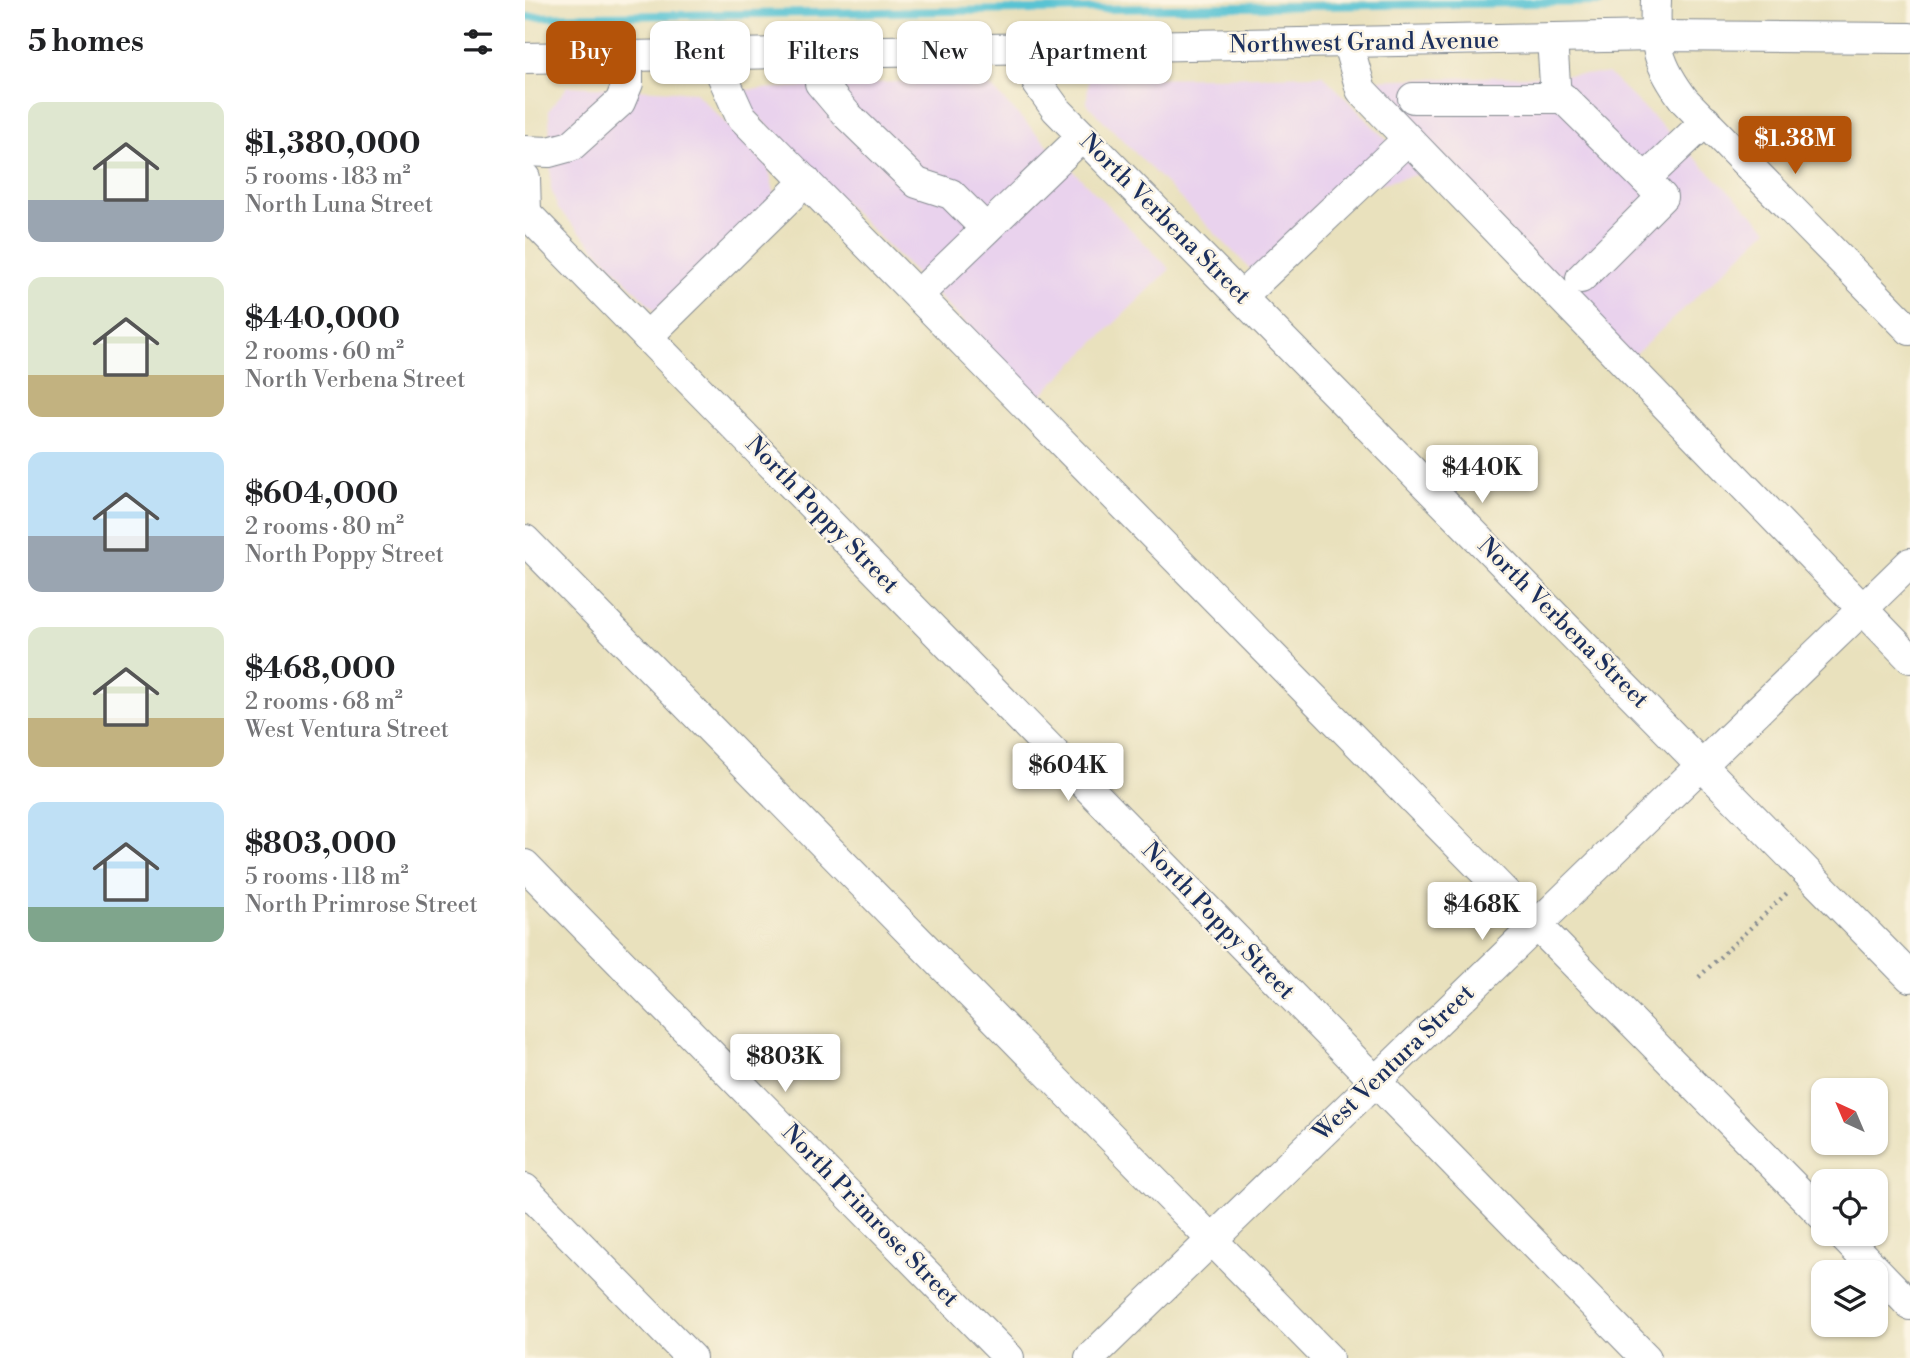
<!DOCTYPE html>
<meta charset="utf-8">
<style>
:root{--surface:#fff;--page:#f2f2f2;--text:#202124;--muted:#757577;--accent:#b45309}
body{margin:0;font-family:"Libre Bodoni",serif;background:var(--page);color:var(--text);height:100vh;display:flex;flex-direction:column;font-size:26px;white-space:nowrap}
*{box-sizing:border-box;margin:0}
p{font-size:23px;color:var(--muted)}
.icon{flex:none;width:38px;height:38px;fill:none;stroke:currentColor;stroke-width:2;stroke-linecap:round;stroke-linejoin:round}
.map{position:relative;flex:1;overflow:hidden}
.sheet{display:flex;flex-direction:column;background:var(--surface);width:525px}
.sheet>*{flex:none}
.top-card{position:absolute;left:21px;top:21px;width:665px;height:63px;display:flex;gap:14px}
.needle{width:46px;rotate:316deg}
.tools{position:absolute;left:1286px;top:1078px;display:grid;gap:14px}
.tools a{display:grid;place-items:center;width:77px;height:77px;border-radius:14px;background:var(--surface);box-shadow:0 2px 5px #0004;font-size:35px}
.price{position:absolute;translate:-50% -60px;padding:0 16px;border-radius:7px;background:#fff;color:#222;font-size:23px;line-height:46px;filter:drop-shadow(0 2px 4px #0008)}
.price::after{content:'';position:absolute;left:50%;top:42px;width:21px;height:16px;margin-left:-10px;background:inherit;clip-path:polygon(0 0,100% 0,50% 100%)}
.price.on{background:var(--accent);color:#fff}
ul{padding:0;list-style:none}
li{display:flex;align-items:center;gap:21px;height:175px;padding:0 28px}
li span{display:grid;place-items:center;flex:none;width:196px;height:140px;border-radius:14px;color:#555}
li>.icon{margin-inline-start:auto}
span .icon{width:84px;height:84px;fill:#fffc;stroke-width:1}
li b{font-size:30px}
h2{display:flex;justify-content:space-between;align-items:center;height:84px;padding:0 28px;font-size:30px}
.pill{padding:0 24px;border-radius:14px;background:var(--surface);box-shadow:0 2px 5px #0004;font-size:24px;line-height:63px}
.pill.on{background:var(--accent);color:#fff}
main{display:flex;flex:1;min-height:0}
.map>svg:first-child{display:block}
.built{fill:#e9d2ed}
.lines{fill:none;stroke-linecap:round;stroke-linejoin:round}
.stream{stroke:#58c3d3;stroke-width:8}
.minor-casing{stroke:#82888e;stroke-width:32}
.path{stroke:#82888e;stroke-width:4.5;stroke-dasharray:2 5;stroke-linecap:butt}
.minor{stroke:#fff;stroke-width:30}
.labels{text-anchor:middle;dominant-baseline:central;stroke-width:5;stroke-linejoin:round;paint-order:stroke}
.street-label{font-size:24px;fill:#1b2f5e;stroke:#fcf5e5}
</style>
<main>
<section class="sheet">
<h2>5 homes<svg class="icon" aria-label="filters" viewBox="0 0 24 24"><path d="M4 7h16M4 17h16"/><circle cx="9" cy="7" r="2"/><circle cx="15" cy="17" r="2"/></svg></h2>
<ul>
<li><span style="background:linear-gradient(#dfe7d0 70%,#9aa5b1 0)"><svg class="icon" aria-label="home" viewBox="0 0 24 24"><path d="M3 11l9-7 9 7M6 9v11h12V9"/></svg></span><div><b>$1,380,000</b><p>5 rooms · 183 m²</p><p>North Luna Street</p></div></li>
<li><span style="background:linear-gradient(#dfe7d0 70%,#c2b280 0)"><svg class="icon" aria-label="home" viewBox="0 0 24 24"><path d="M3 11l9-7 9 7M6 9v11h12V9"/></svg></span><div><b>$440,000</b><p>2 rooms · 60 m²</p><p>North Verbena Street</p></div></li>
<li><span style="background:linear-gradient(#bfe0f5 60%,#9aa5b1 0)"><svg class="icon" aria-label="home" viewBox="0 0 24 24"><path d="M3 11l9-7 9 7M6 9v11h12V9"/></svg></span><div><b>$604,000</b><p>2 rooms · 80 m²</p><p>North Poppy Street</p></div></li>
<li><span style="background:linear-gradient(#dfe7d0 65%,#c2b280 0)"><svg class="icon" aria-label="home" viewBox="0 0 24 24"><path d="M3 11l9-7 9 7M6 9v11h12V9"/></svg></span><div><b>$468,000</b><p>2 rooms · 68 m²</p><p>West Ventura Street</p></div></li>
<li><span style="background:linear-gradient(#bfe0f5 75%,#7fa58c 0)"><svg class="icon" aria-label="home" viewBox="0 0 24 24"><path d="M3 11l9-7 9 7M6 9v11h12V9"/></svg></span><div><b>$803,000</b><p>5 rooms · 118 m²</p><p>North Primrose Street</p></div></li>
</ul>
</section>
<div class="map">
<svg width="1385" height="1358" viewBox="0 0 1385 1358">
<rect width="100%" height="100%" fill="#fcf5e5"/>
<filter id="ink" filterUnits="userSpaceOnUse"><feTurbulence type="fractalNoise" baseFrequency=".0143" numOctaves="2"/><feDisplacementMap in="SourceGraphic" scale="14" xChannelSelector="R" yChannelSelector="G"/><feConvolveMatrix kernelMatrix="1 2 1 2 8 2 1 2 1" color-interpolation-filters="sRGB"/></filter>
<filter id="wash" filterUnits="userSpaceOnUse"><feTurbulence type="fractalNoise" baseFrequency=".00686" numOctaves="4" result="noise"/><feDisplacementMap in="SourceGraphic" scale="28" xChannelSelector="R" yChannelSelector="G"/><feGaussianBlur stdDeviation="1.57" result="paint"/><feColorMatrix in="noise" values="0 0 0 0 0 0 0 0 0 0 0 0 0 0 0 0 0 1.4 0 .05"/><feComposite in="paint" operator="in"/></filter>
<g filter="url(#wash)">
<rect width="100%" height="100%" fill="#e9e1bd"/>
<!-- built -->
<g class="built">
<polygon points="1084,74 1243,229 1104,360 837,80"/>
<polygon points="798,75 895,174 841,187 741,285 562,104 563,79"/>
<polygon points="451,78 464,85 645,269 514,397 223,106 215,90"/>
<polygon points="43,86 170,92 243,166 250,196 130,311 33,209 26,189 24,110"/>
</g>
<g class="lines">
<!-- stream -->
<polyline class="stream" points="0,17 1075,2"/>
</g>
</g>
<g filter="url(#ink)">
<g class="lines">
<!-- minor casing -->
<g class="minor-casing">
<g id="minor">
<path d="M1131,0c-2,46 1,64 29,101l225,229"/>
<polyline points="1027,39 1031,98"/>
<polyline points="823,44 836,90 1385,658"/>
<polyline points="500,50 513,84 531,109 1385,977"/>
<polyline points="296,52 295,83 322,115 392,183 426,194 461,229"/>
<polyline points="187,53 215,115 1298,1216"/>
<polyline points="0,58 1130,36 1385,38"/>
<polyline points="888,98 1038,98 1120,179 1181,121"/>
<polyline points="0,151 24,152 46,146 95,102 103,83 103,56"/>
<polyline points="0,178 1,213"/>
<polyline points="1,213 1121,1358"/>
<polyline points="1056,278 1137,197 1120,179"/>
<polyline points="393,295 558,136"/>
<polyline points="716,297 883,139"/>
<polyline points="122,337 281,181"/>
<polyline points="0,540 803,1358"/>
<polyline points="0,865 484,1358"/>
<polyline points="0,1189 166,1358"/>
<polyline points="1316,1234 1385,1305"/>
<polyline points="565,1358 1385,563"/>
</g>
</g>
<!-- path -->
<polyline class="path" points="1174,977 1263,892"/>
<!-- minor -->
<use href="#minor" class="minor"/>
</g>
</g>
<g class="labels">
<!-- street labels -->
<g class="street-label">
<text transform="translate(839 43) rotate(-1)">Northwest Grand Avenue</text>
<text transform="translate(640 219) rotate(45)">North Verbena Street</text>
<text transform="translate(297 515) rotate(46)">North Poppy Street</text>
<text transform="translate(1038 623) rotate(45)">North Verbena Street</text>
<text transform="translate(693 921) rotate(46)">North Poppy Street</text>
<text transform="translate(869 1063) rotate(-44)">West Ventura Street</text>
<text transform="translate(345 1216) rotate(46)">North Primrose Street</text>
</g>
</g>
</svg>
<div class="tools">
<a><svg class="needle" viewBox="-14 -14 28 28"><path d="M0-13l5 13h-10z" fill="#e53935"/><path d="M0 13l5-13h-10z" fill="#757577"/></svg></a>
<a><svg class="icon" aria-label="locate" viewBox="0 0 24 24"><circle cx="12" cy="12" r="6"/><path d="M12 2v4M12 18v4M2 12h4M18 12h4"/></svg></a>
<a><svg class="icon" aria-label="layers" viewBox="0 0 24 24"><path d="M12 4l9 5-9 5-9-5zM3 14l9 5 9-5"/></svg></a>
</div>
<b class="price on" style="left:1270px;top:176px">$1.38M</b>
<b class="price" style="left:957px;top:505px">$440K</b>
<b class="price" style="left:543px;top:803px">$604K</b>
<b class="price" style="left:957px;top:942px">$468K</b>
<b class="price" style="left:260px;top:1094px">$803K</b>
<div class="top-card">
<a class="pill on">Buy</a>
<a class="pill">Rent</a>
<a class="pill">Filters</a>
<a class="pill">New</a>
<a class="pill">Apartment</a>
</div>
</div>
</main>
